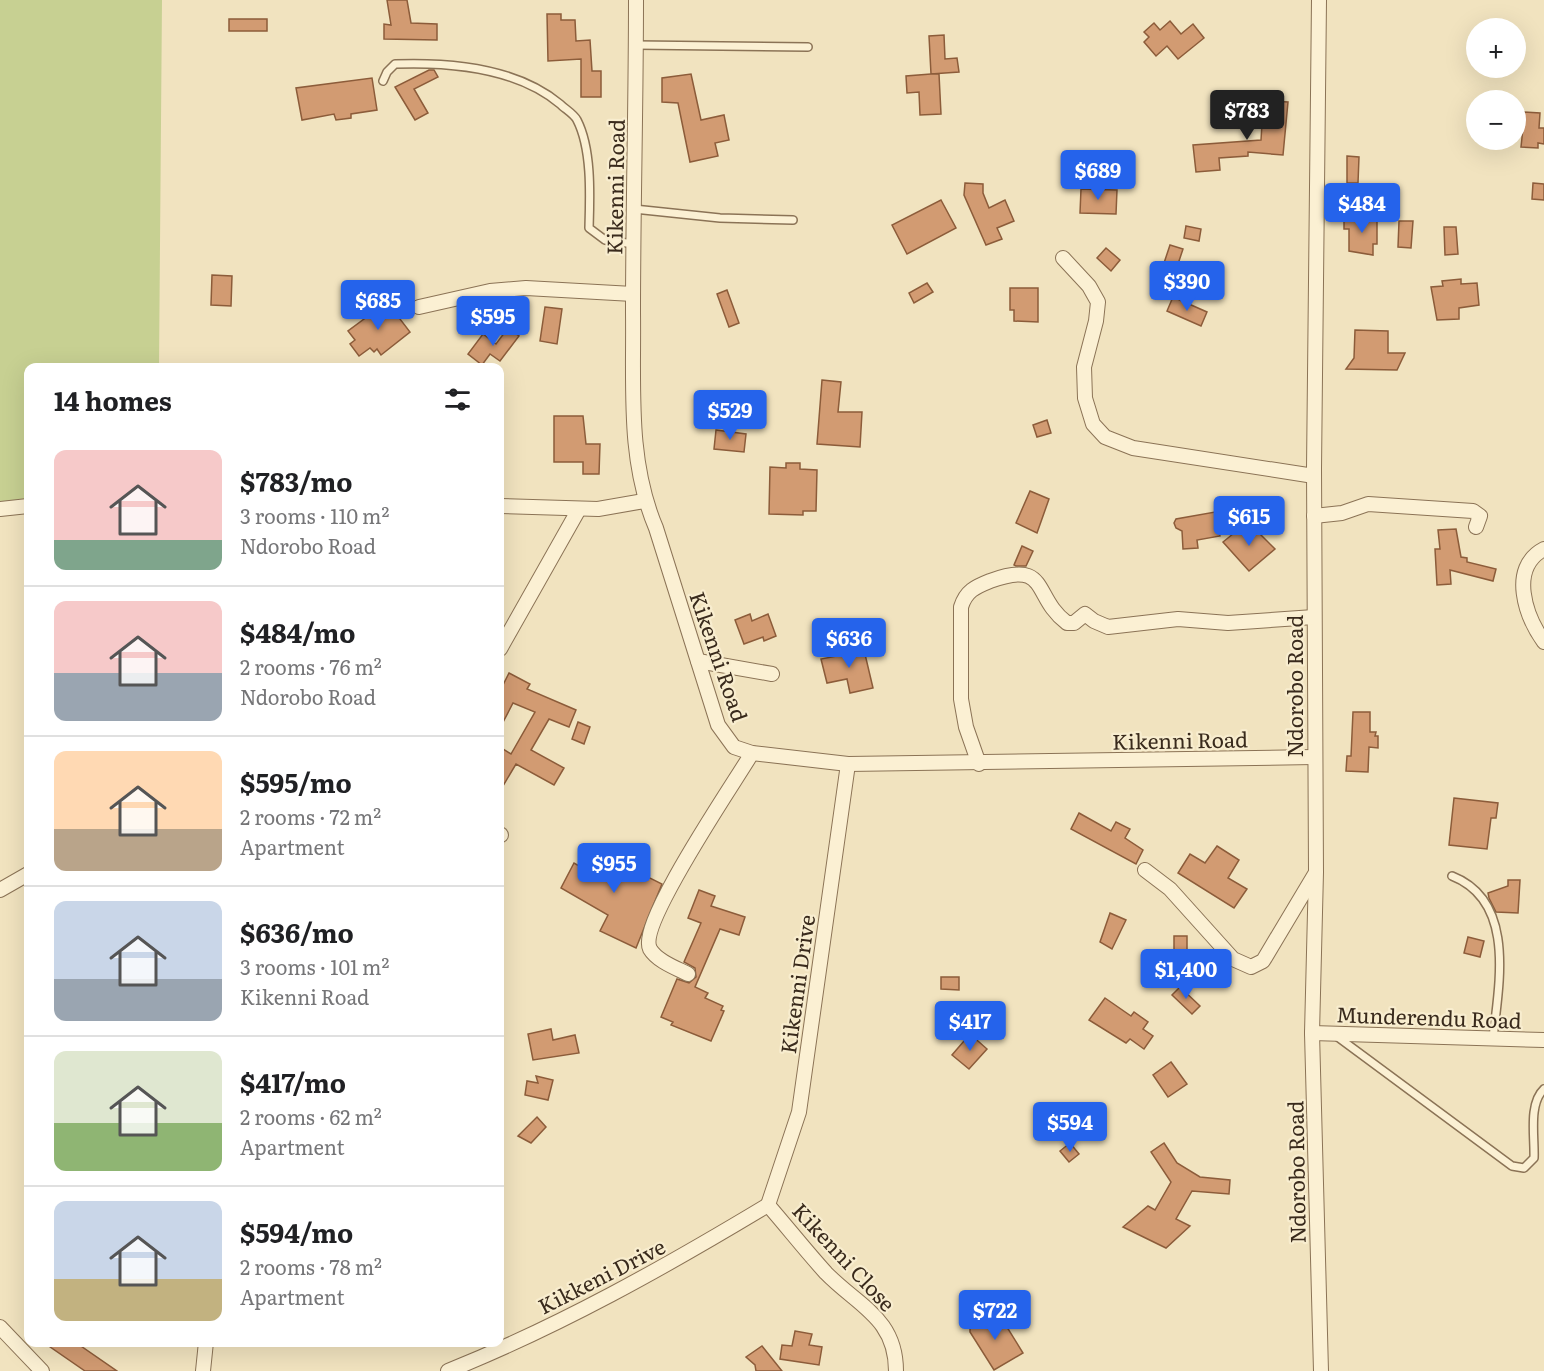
<!DOCTYPE html>
<meta charset="utf-8">
<style>
:root{--surface:#fff;--page:#f2f2f2;--text:#202124;--muted:#757577;--line:#e0e0e0;--accent:#2563eb}
body{margin:0;font-family:Literata,serif;background:var(--page);color:var(--text);height:100vh;display:flex;flex-direction:column;font-size:22px;white-space:nowrap}
*{box-sizing:border-box;margin:0}
p{font-size:20px;color:var(--muted)}
.icon{flex:none;width:33px;height:33px;fill:none;stroke:currentColor;stroke-width:2;stroke-linecap:round;stroke-linejoin:round}
.map{position:relative;flex:1;overflow:hidden}
.panel{position:absolute;left:24px;top:363px;width:480px;height:984px;display:flex;flex-direction:column;background:var(--surface);border-radius:12px;box-shadow:0 6px 24px #0002}
.panel>*{flex:none}
.controls{position:absolute;left:1466px;top:18px;display:grid;gap:12px}
.controls a{display:grid;place-items:center;width:60px;height:60px;border-radius:50%;background:var(--surface);box-shadow:0 6px 24px #0002;font-size:30px}
.price{position:absolute;translate:-50% -51px;padding:0 14px;border-radius:6px;background:var(--accent);color:#fff;font-size:20px;line-height:39px;filter:drop-shadow(0 2px 3px #0008)}
.price::after{content:'';position:absolute;left:50%;top:36px;width:18px;height:14px;margin-left:-9px;background:inherit;clip-path:polygon(0 0,100% 0,50% 100%)}
.price.active{background:#222;color:#fff}
ul{padding:0;list-style:none}
li{display:flex;align-items:center;gap:18px;height:150px;padding:0 30px}
li+li{border-top:2px solid var(--line)}
li span{display:grid;place-items:center;flex:none;width:168px;height:120px;border-radius:12px;color:#555}
li>.icon{margin-inline-start:auto}
span .icon{width:72px;height:72px;fill:#fffc;stroke-width:1}
li b{font-size:26px}
h2{display:flex;justify-content:space-between;align-items:center;height:72px;padding:0 30px;font-size:26px}
.map>svg:first-child{display:block}
.green{fill:#c7d092}
.building{fill:#d29b72;stroke:#8c5c3a;stroke-width:1.5}
.lines{fill:none;stroke-linecap:round;stroke-linejoin:round}
.lane-casing{stroke:#8b7356;stroke-width:10}
.street-casing{stroke:#8b7356;stroke-width:16}
.lane{stroke:#fbf0d3;stroke-width:7}
.street{stroke:#fbf0d3;stroke-width:14}
.labels{text-anchor:middle;dominant-baseline:central;stroke-width:4.5;stroke-linejoin:round;paint-order:stroke}
.street-label{font-size:21px;fill:#392a1c;stroke:#f8edcf}
</style>
<div class="map">
<svg width="1544" height="1371" viewBox="0 0 1544 1371">
<rect width="100%" height="100%" fill="#f1e3bf"/>
<!-- green -->
<polygon class="green" points="0,0 162,0 159,367 28,368 28,504 0,507"/>
<!-- building -->
<g class="building">
<polygon points="387,0 407,0 411,23 437,24 437,40 384,39 384,24 391,25"/>
<polygon points="547,14 561,14 561,20 575,20 576,41 590,40 592,71 601,71 601,97 581,97 581,59 548,61"/>
<rect x="229" y="19" width="38" height="12"/>
<polygon points="1170,21 1181,34 1193,24 1204,38 1178,59 1167,46 1156,56 1144,42 1149,37 1144,32 1154,23 1160,30"/>
<polygon points="944,35 945,59 957,58 959,72 931,74 929,36"/>
<polygon points="429,70 434,70 438,77 414,89 428,113 415,120 395,87"/>
<polygon points="691,74 701,120 724,115 729,140 715,143 718,156 690,162 678,103 662,102 662,78"/>
<polygon points="931,74 939,74 941,114 920,115 919,92 907,93 906,76"/>
<polygon points="372,78 377,110 351,114 351,118 336,120 334,114 302,120 296,88"/>
<polygon points="1270,101 1288,102 1283,155 1248,152 1248,156 1219,158 1220,170 1196,172 1193,145 1261,140 1263,108 1270,108"/>
<polygon points="1524,112 1540,113 1539,128 1544,128 1544,144 1538,143 1538,148 1521,147 1523,128 1515,127 1515,113 1524,114"/>
<polygon points="1347,156 1359,157 1358,183 1347,183"/>
<polygon points="965,183 983,184 983,193 989,208 1005,200 1014,221 997,228 1002,239 986,245 964,195"/>
<polygon points="1533,183 1544,184 1544,200 1532,199"/>
<polygon points="1081,189 1117,190 1116,214 1080,213"/>
<polygon points="941,200 956,228 907,254 892,225"/>
<polygon points="1344,216 1377,218 1377,244 1373,244 1373,255 1349,251 1349,229 1344,229"/>
<polygon points="1399,221 1413,221 1411,248 1398,247"/>
<polygon points="1186,226 1201,229 1199,241 1184,238"/>
<polygon points="1444,227 1456,227 1458,254 1445,255"/>
<polygon points="1170,245 1183,249 1177,267 1164,263"/>
<polygon points="1106,248 1120,260 1111,271 1097,258"/>
<polygon points="212,275 232,276 231,306 211,305"/>
<polygon points="1461,279 1461,284 1477,283 1479,305 1459,308 1459,319 1437,320 1431,287 1443,286 1442,281"/>
<polygon points="927,283 933,292 914,303 909,293"/>
<polygon points="1010,288 1038,288 1038,322 1014,321 1014,310 1010,310"/>
<polygon points="727,290 739,323 729,327 717,294"/>
<polygon points="1173,297 1207,312 1201,326 1167,311"/>
<polygon points="387,302 410,332 381,355 377,349 374,352 370,348 359,356 350,344 355,340 348,331"/>
<polygon points="545,307 562,309 557,344 540,341"/>
<polygon points="508,328 519,336 500,361 490,354 482,365 468,354 483,334 496,344"/>
<polygon points="1355,330 1388,331 1388,353 1405,353 1397,370 1346,369 1354,358"/>
<polygon points="822,380 841,382 838,412 862,412 860,447 817,444"/>
<polygon points="554,416 583,416 586,444 600,444 599,474 583,474 583,462 554,462"/>
<polygon points="1047,420 1051,433 1037,437 1033,425"/>
<polygon points="716,430 746,434 744,452 714,449"/>
<polygon points="786,463 800,463 800,469 817,470 816,511 803,511 803,515 769,514 770,467 786,468"/>
<polygon points="1030,491 1049,499 1037,533 1016,523"/>
<polygon points="1215,512 1220,536 1197,540 1198,548 1183,549 1182,531 1176,528 1174,523 1176,519"/>
<polygon points="1244,525 1252,535 1257,531 1275,549 1249,571 1223,542"/>
<polygon points="1456,529 1461,557 1467,558 1467,562 1496,569 1493,581 1450,570 1451,584 1437,585 1435,549 1440,549 1438,530"/>
<polygon points="1022,546 1033,551 1026,566 1016,566 1014,565"/>
<polygon points="750,614 752,621 768,614 776,636 764,641 763,637 744,644 735,620"/>
<polygon points="854,647 855,652 864,650 873,688 850,693 847,679 827,683 821,659 837,656 836,651"/>
<polygon points="509,673 530,684 527,689 576,710 569,727 549,719 531,750 564,768 554,785 516,764 500,791 500,747 511,754 535,712 513,703 500,728 500,691"/>
<polygon points="1353,712 1370,712 1370,732 1376,732 1375,736 1378,736 1378,748 1369,747 1368,772 1346,771 1347,756 1351,756"/>
<polygon points="578,722 590,727 584,744 572,739"/>
<polygon points="1454,798 1498,803 1496,818 1491,818 1487,849 1449,845"/>
<polygon points="1079,813 1111,831 1116,822 1130,829 1125,838 1143,850 1136,864 1071,829"/>
<polygon points="1217,846 1239,860 1228,878 1247,889 1234,908 1178,873 1190,854 1205,863"/>
<polygon points="588,847 662,884 636,948 600,931 608,915 561,888 574,863 579,866"/>
<polygon points="1508,880 1520,880 1518,913 1496,912 1489,898 1488,893 1508,886"/>
<polygon points="699,890 715,896 711,906 745,917 739,935 720,929 695,987 708,993 705,998 723,1006 721,1010 724,1011 711,1041 671,1025 673,1022 661,1017 677,979 689,983 696,977 695,968 684,962 701,923 688,918"/>
<polygon points="1110,913 1126,920 1112,949 1100,942"/>
<rect x="1174" y="936" width="13" height="17"/>
<polygon points="1468,937 1484,941 1480,957 1464,953"/>
<polygon points="941,977 959,977 959,990 941,989"/>
<polygon points="1180,987 1200,1006 1192,1014 1172,995"/>
<polygon points="1105,998 1131,1016 1134,1012 1148,1022 1143,1029 1153,1036 1144,1049 1130,1039 1126,1043 1089,1020"/>
<polygon points="551,1029 553,1040 575,1035 579,1053 533,1060 528,1034"/>
<polygon points="970,1034 987,1049 969,1069 952,1055"/>
<polygon points="1171,1062 1187,1084 1168,1097 1153,1075"/>
<polygon points="536,1076 553,1080 548,1100 525,1095 527,1081 538,1083"/>
<polygon points="537,1117 546,1127 531,1143 518,1136"/>
<polygon points="1070,1143 1079,1154 1069,1162 1060,1151"/>
<polygon points="1164,1143 1177,1163 1200,1177 1230,1180 1229,1194 1192,1191 1176,1219 1190,1226 1166,1248 1123,1227 1148,1206 1155,1210 1171,1182 1151,1152"/>
<polygon points="997,1311 1023,1353 994,1370 970,1332 970,1327"/>
<polygon points="795,1331 812,1334 809,1345 822,1347 819,1365 780,1359 782,1345 792,1346"/>
<polygon points="43,1342 75,1342 117,1371 85,1371"/>
<polygon points="762,1346 782,1371 756,1371 755,1365 746,1357"/>
</g>
<g class="lines">
<!-- lane casing -->
<g class="lane-casing">
<g id="lane">
<polyline points="636,45 808,47"/>
<path d="M383,81l4,-9 8,-8c55,-2 121,3 165,40 5,5 14,10 17,16 15,29 13,76 12,108l16,12 29,4"/>
<polyline points="634,209 720,218 793,220"/>
<path d="M1452,876c64,25 47,108 41,162"/>
<path d="M1335,1035l177,131 12,2 10,-10c1,-20 -6,-54 10,-69"/>
</g>
</g>
<!-- street casing -->
<g class="street-casing">
<g id="street">
<path d="M636,0c0,104 -3,209 -3,313 1,73 -6,147 23,215l62,197 16,22 18,6 96,11 466,-7"/>
<polyline points="1319,0 1314,469 1316,872 1312,1033 1321,1371"/>
<polyline points="1063,258 1089,286 1098,302 1096,321 1084,367 1085,398 1093,424 1105,437 1133,448 1314,476"/>
<polyline points="419,307 490,291 526,288 633,294"/>
<polyline points="500,506 598,509 644,501"/>
<polyline points="0,509 28,506"/>
<polyline points="1314,516 1342,513 1368,504 1473,511 1480,516 1476,527"/>
<path d="M1544,549c-36,19 -18,68 0,93"/>
<polyline points="500,649 579,509"/>
<polyline points="698,661 772,674"/>
<path d="M979,764l-13,-37 -5,-28v-92c5,-16 14,-20 29,-26 60,-22 42,16 77,42h7l11,-9 9,7 14,6 70,-8 50,4 86,-6"/>
<polyline points="500,834 501,835"/>
<polyline points="1145,870 1170,889 1233,959 1251,967 1263,961 1315,874"/>
<polyline points="0,890 28,874"/>
<path d="M688,974c-12,-6 -31,-13 -38,-25 -13,-25 85,-167 102,-196"/>
<polyline points="1312,1033 1544,1040"/>
<polyline points="768,1205 799,1112 848,764"/>
<path d="M768,1205c20,23 38,46 58,68 32,33 70,45 70,98"/>
<polyline points="0,1327 42,1371"/>
<polyline points="203,1371 206,1342"/>
<path d="M448,1371c112,-45 217,-104 320,-166"/>
</g>
</g>
<!-- lane -->
<use href="#lane" class="lane"/>
<!-- street -->
<use href="#street" class="street"/>
</g>
<g class="labels">
<!-- street labels -->
<g class="street-label">
<text transform="translate(614 187) rotate(-89)">Kikenni Road</text>
<text transform="translate(720 656) rotate(71)">Kikenni Road</text>
<text transform="translate(1293 686) rotate(-90)">Ndorobo Road</text>
<text transform="translate(1180 739) rotate(-1)">Kikenni Road</text>
<text transform="translate(796 984) rotate(-82)">Kikenni Drive</text>
<text transform="translate(1429 1016) rotate(2)">Munderendu Road</text>
<text transform="translate(1295 1172) rotate(-91)">Ndorobo Road</text>
<text transform="translate(845 1256) rotate(47)">Kikenni Close</text>
<text transform="translate(601 1275) rotate(-27)">Kikkeni Drive</text>
</g>
</g>
</svg>
<div class="controls">
<a>+</a>
<a>−</a>
</div>
<b class="price active" style="left:1247px;top:141px">$783</b>
<b class="price" style="left:1098px;top:201px">$689</b>
<b class="price" style="left:1362px;top:234px">$484</b>
<b class="price" style="left:1187px;top:312px">$390</b>
<b class="price" style="left:378px;top:331px">$685</b>
<b class="price" style="left:493px;top:347px">$595</b>
<b class="price" style="left:730px;top:441px">$529</b>
<b class="price" style="left:1249px;top:547px">$615</b>
<b class="price" style="left:849px;top:669px">$636</b>
<b class="price" style="left:614px;top:894px">$955</b>
<b class="price" style="left:1186px;top:1000px">$1,400</b>
<b class="price" style="left:970px;top:1052px">$417</b>
<b class="price" style="left:1070px;top:1153px">$594</b>
<b class="price" style="left:995px;top:1341px">$722</b>
<section class="panel">
<h2>14 homes<svg class="icon" aria-label="filters" viewBox="0 0 24 24"><path d="M4 7h16M4 17h16"/><circle cx="9" cy="7" r="2"/><circle cx="15" cy="17" r="2"/></svg></h2>
<ul>
<li><span style="background:linear-gradient(#f6c9c9 75%,#7fa58c 0)"><svg class="icon" aria-label="home" viewBox="0 0 24 24"><path d="M3 11l9-7 9 7M6 9v11h12V9"/></svg></span><div><b>$783/mo</b><p>3 rooms · 110 m²</p><p>Ndorobo Road</p></div></li>
<li><span style="background:linear-gradient(#f6c9c9 60%,#9aa5b1 0)"><svg class="icon" aria-label="home" viewBox="0 0 24 24"><path d="M3 11l9-7 9 7M6 9v11h12V9"/></svg></span><div><b>$484/mo</b><p>2 rooms · 76 m²</p><p>Ndorobo Road</p></div></li>
<li><span style="background:linear-gradient(#ffd9b3 65%,#b9a48a 0)"><svg class="icon" aria-label="home" viewBox="0 0 24 24"><path d="M3 11l9-7 9 7M6 9v11h12V9"/></svg></span><div><b>$595/mo</b><p>2 rooms · 72 m²</p><p>Apartment</p></div></li>
<li><span style="background:linear-gradient(#c9d6e8 65%,#9aa5b1 0)"><svg class="icon" aria-label="home" viewBox="0 0 24 24"><path d="M3 11l9-7 9 7M6 9v11h12V9"/></svg></span><div><b>$636/mo</b><p>3 rooms · 101 m²</p><p>Kikenni Road</p></div></li>
<li><span style="background:linear-gradient(#dfe7d0 60%,#8fb573 0)"><svg class="icon" aria-label="home" viewBox="0 0 24 24"><path d="M3 11l9-7 9 7M6 9v11h12V9"/></svg></span><div><b>$417/mo</b><p>2 rooms · 62 m²</p><p>Apartment</p></div></li>
<li><span style="background:linear-gradient(#c9d6e8 65%,#c2b280 0)"><svg class="icon" aria-label="home" viewBox="0 0 24 24"><path d="M3 11l9-7 9 7M6 9v11h12V9"/></svg></span><div><b>$594/mo</b><p>2 rooms · 78 m²</p><p>Apartment</p></div></li>
</ul>
</section>
</div>
